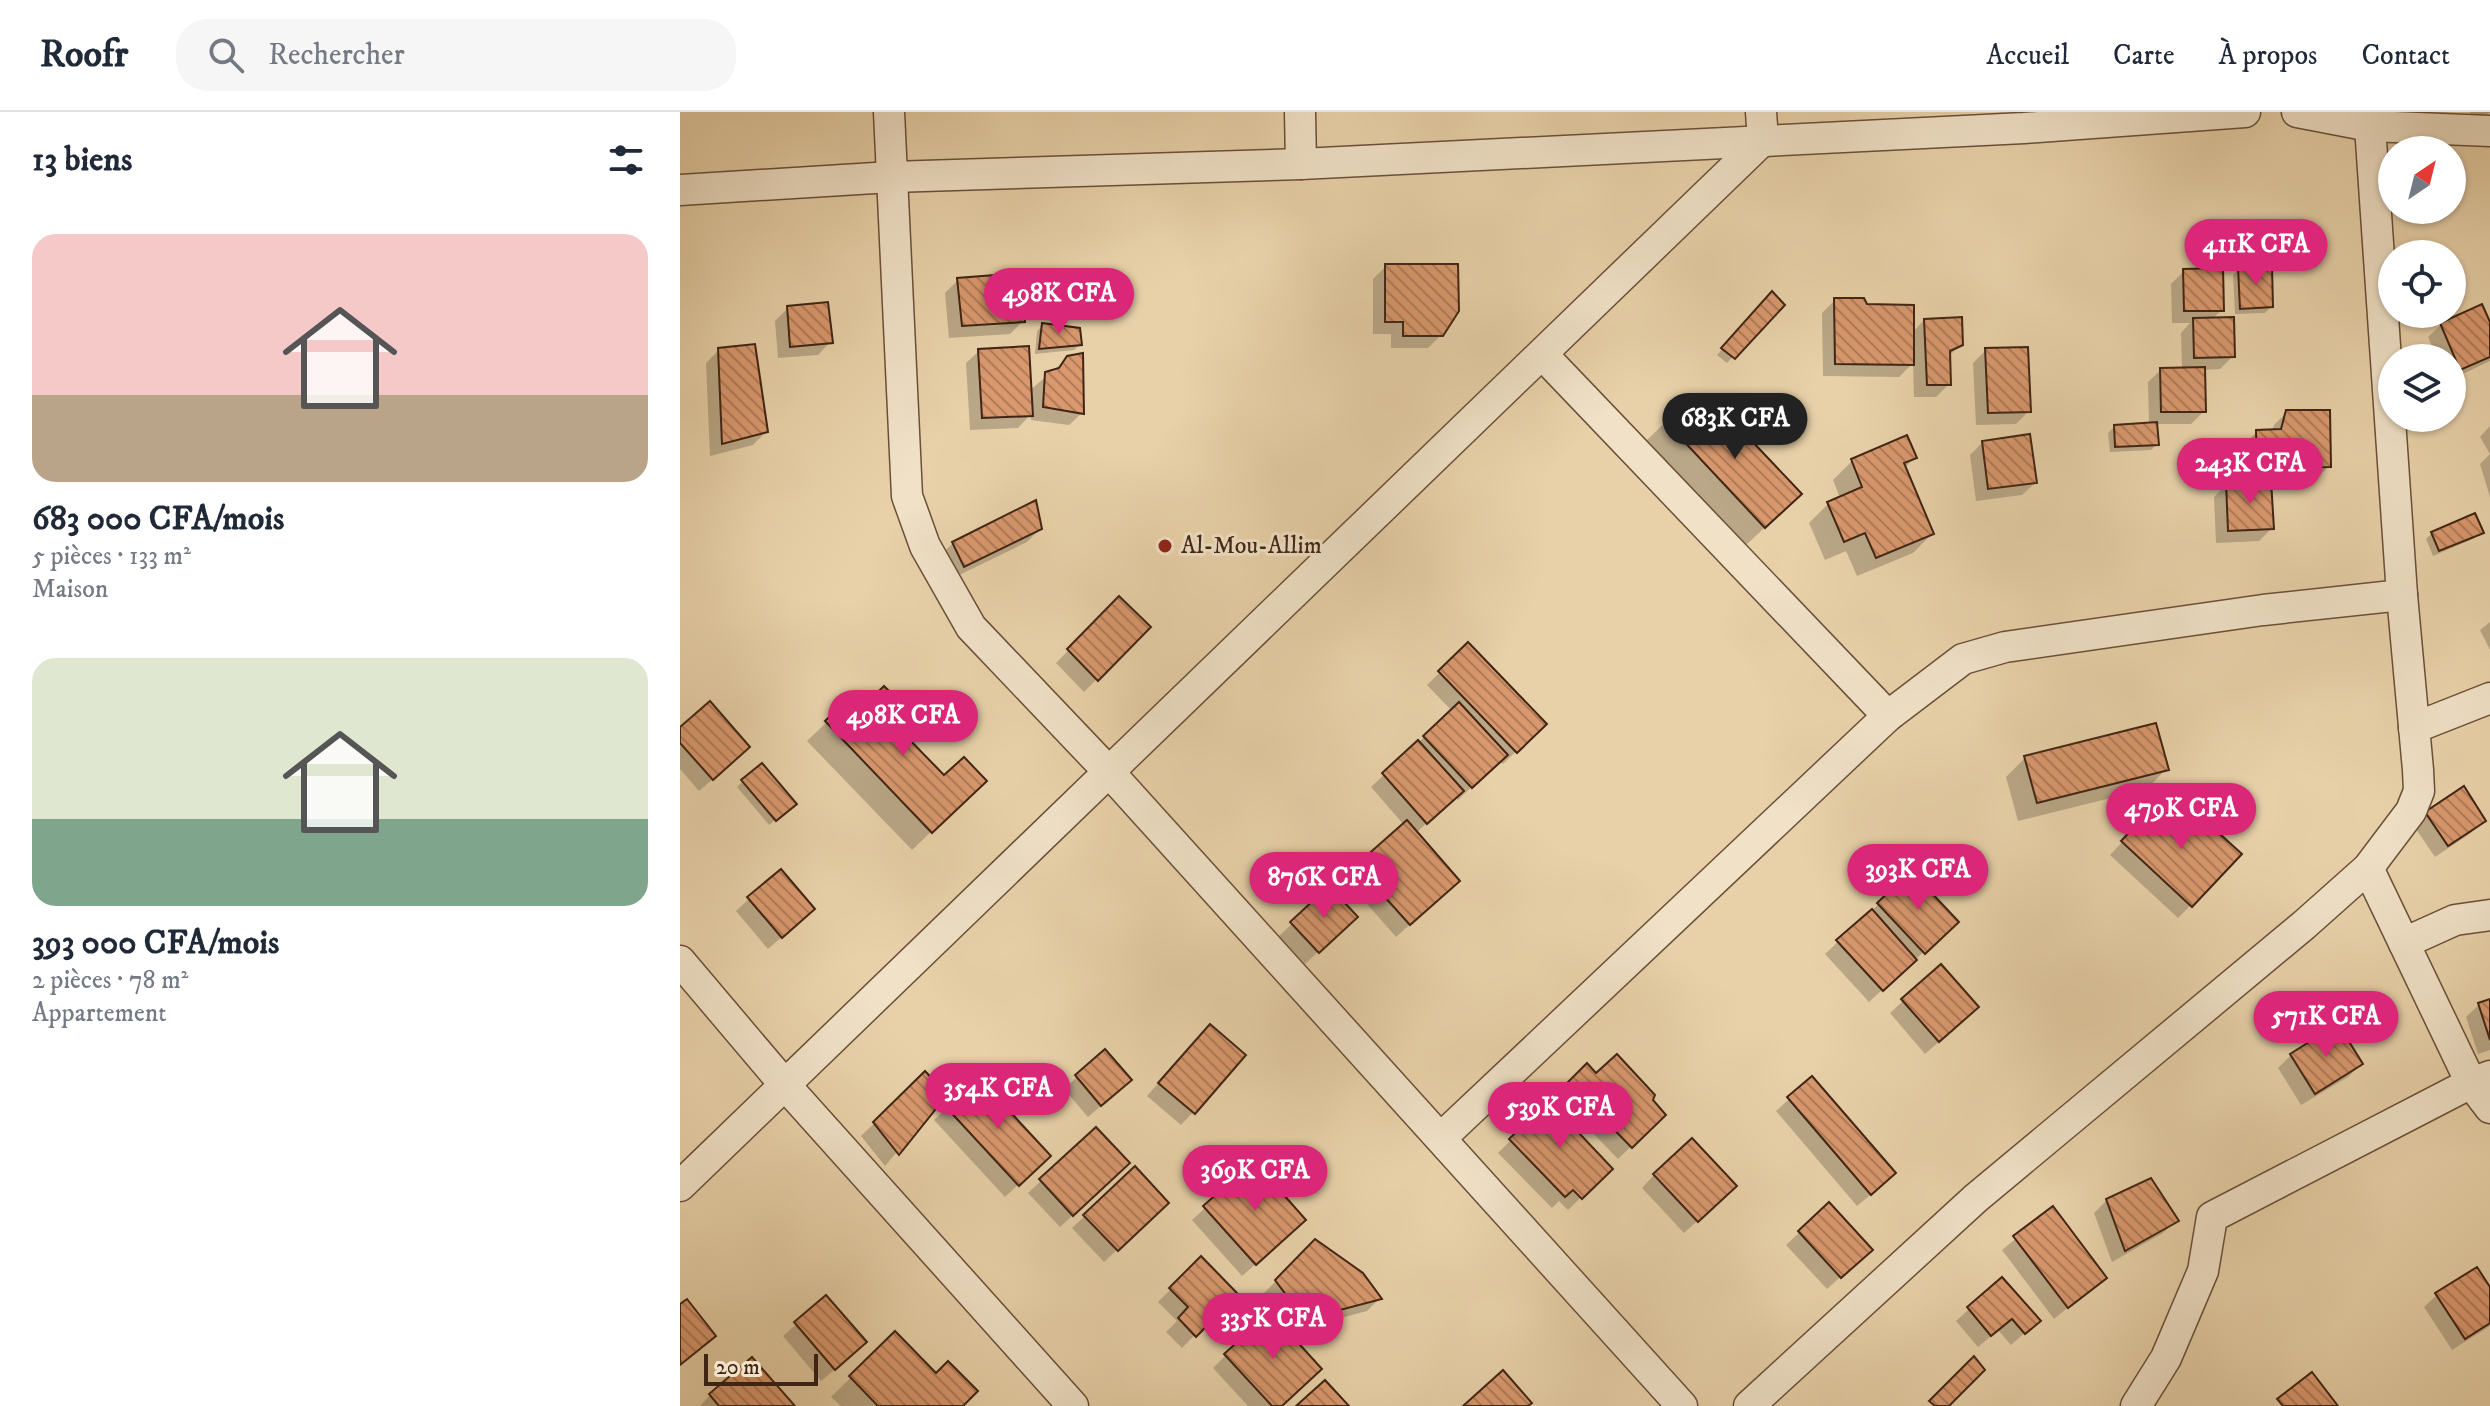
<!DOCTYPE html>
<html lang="fr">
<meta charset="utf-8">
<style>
:root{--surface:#fff;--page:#f6f6f7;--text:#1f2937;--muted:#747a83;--line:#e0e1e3;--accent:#db2777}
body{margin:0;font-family:"IM FELL DW Pica",serif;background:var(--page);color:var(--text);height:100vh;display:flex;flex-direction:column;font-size:30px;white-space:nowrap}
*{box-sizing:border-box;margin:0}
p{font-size:26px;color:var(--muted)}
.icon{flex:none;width:44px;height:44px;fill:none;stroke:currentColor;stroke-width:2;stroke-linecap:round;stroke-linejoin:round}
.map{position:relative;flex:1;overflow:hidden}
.panel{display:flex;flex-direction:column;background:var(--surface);width:680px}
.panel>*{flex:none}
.needle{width:52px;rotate:35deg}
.fabs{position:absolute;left:1698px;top:24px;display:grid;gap:16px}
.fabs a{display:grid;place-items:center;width:88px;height:88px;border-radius:50%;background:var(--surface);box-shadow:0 2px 6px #0004;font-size:40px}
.scale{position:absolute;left:24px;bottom:20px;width:114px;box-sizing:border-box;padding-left:8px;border:4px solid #402514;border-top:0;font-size:22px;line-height:28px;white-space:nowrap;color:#402514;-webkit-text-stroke:6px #f0e1c7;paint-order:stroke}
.price{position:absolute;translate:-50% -68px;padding:0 18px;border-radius:28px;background:var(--accent);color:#fff;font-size:26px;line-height:52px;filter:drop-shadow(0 2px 4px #0008)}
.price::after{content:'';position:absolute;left:50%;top:48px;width:24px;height:18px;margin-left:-12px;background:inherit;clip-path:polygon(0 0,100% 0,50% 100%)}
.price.on{background:#222;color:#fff}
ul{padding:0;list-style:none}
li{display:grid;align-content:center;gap:16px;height:424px;padding:0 32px}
li span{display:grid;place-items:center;height:248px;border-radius:24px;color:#555}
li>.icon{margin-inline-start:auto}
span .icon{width:144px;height:144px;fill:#fffc;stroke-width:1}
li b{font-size:34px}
h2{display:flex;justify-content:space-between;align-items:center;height:96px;padding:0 32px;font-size:34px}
header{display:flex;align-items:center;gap:48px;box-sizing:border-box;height:112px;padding:0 40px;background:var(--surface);border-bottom:2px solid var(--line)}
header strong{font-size:38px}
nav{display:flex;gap:44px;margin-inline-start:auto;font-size:28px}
.search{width:560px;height:72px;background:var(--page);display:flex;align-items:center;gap:20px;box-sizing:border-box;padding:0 28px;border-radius:32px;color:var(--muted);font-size:30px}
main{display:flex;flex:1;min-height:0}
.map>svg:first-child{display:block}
.shadow{fill:#0003}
.building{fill:url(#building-back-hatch);stroke:#402514;stroke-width:2}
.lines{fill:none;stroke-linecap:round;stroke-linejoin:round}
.minor-casing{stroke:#6a5039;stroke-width:33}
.minor{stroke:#f0e1c7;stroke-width:30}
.poi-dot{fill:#8f2418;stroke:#f0e1c7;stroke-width:3}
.labels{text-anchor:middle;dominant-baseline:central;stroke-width:6;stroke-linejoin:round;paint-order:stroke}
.poi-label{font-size:24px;fill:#402514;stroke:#f0e1c7;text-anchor:start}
</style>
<header>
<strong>Roofr</strong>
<div class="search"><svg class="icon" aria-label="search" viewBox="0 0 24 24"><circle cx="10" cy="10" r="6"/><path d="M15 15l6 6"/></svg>Rechercher</div>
<nav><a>Accueil</a><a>Carte</a><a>À propos</a><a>Contact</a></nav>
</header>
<main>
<section class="panel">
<h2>13 biens<svg class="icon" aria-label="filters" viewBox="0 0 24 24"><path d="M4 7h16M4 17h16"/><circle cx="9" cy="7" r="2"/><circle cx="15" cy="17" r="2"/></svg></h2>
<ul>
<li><span style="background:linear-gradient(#f6c9c9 65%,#b9a48a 0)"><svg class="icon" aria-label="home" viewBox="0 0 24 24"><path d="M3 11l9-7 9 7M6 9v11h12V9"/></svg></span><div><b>683 000 CFA/mois</b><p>5 pièces · 133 m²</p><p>Maison</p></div></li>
<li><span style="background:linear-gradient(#dfe7d0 65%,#7fa58c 0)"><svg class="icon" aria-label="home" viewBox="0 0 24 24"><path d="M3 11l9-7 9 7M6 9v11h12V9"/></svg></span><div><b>393 000 CFA/mois</b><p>2 pièces · 78 m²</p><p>Appartement</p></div></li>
</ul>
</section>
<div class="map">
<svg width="1810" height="1294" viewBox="0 0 1810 1294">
<defs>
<pattern id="building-back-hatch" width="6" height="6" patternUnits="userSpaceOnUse" patternTransform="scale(2)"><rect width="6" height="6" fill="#d9986e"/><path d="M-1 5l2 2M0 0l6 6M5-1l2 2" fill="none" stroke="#b17c59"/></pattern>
</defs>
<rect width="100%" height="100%" fill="#e8d1a9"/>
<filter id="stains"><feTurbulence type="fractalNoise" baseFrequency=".0025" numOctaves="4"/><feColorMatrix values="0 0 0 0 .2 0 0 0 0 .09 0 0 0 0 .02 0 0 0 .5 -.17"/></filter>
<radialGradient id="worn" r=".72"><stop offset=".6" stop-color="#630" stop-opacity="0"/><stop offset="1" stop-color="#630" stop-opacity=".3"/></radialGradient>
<!-- shadow -->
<g class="shadow">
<polygon points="1790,0 1810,0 1810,1 1792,6"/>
<polygon points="706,154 761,223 748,236 711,236 711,222 693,222 693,167"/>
<polygon points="1559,157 1591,195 1585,201 1555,202 1553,163"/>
<polygon points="1504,159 1542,198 1532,207 1553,244 1540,257 1523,258 1524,299 1511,312 1475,312 1477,332 1471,338 1430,340 1428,321 1434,315 1469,312 1468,270 1481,258 1502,258 1501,221 1510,211 1492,211 1491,172"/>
<polygon points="278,168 343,209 330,222 269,226 265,181"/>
<polygon points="1086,187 1102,193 1047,251 1037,243"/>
<polygon points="1155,188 1186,194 1232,221 1244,208 1281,232 1268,245 1269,272 1256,285 1234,285 1233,251 1219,265 1143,264 1142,201"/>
<polygon points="108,196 150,230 138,243 98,246 95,209"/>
<polygon points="363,213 400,232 394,238 355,242 357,219"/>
<polygon points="1761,213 1810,215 1810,249 1772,267 1772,246 1757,246 1748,225"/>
<polygon points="39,238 86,320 73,333 30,344 26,251"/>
<polygon points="1306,238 1349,299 1336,312 1296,313 1293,251"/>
<polygon points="299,239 349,279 388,246 402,301 389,313 351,308 351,302 338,316 290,318 286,251"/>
<polygon points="1005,291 1100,401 1065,434 966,329"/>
<polygon points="1607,300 1649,354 1636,367 1589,367 1592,416 1579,429 1536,431 1534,385 1547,372 1565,372 1564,332 1577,320 1592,319 1594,313"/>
<polygon points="1810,314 1810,342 1800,325"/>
<polygon points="1226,326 1235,345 1224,357 1252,422 1233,441 1177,464 1166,439 1145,448 1129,411 1148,392 1160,386 1153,368 1172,349"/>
<polygon points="1303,330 1355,371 1342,383 1296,389 1290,343"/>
<polygon points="1810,342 1810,385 1800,352"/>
<polygon points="360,417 347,430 271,467 260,444 273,431"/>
<polygon points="1801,420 1795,426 1753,444 1746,427 1752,421"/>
<polygon points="439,487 468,515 404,580 376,551"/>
<polygon points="1810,510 1810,538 1800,518"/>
<polygon points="788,533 865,612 823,652 819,649 778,688 775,685 736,721 765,781 716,825 665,767 724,713 691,675 772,599 747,573"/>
<polygon points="175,583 219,620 285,687 232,738 127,629"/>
<polygon points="0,618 55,648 19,679 0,657"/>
<polygon points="1345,646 1486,657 1467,677 1338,709 1326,665"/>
<polygon points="63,669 108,698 89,713 57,675"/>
<polygon points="1470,700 1511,793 1498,806 1430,743"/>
<polygon points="1747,701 1804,708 1791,721 1755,745 1734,714"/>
<polygon points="1231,762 1276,810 1189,890 1145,842"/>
<polygon points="69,787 120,809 88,837 56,799"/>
<polygon points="612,812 663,817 625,852 599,824"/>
<polygon points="1223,889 1284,908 1245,942 1210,901"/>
<polygon points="1810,889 1810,938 1798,942 1786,905 1799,893"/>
<polygon points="517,927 513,1000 501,1013 467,984"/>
<polygon points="425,939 437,980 408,1005 384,977"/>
<polygon points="1611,943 1681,952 1668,965 1621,993 1598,956"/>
<polygon points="907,954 916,964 971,989 984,1003 938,1047 877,984"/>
<polygon points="245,962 264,984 205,1054 181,1024"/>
<polygon points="1132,966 1201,1074 1177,1094 1096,999"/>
<polygon points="863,986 930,1057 888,1098 879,1089 872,1096 818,1041 835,1024 830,1018"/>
<polygon points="267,996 356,1056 325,1085 254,1008"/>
<polygon points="416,1018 435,1064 380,1115 348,1081"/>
<polygon points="574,1052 611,1121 562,1164 512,1108"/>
<polygon points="974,1063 1042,1087 1004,1121 962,1076"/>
<polygon points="1427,1088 1496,1109 1483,1121 1432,1150 1414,1101"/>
<polygon points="1149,1093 1177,1150 1147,1177 1106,1133"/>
<polygon points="1372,1097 1425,1165 1374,1207 1322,1138"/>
<polygon points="474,1103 424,1150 392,1116 405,1104"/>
<polygon points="636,1129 699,1187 687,1199 646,1210 628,1206 614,1222 583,1182"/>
<polygon points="521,1147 555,1182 502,1236 486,1220 497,1209 478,1190"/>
<polygon points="1322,1167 1358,1209 1331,1233 1318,1218 1298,1235 1276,1209"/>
<polygon points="1810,1178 1810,1214 1772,1238 1744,1195 1757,1183"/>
<polygon points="146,1186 172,1243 141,1269 103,1224"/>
<polygon points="215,1222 281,1294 161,1294 151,1285"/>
<polygon points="546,1243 601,1294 568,1294 533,1256"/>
<polygon points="30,1283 112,1294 20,1294"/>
</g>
<!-- building -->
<g class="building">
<polygon points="705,152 778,152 779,199 763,224 723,224 723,210 705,210"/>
<polygon points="1592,154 1593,195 1560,197 1558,155"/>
<polygon points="1543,156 1544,199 1504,199 1503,157"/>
<polygon points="341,161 345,210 282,214 277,166"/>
<polygon points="1092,179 1105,193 1055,247 1041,236"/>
<polygon points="1154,186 1184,186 1187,192 1234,193 1234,253 1155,252"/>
<polygon points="148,190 153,231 110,235 107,194"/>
<polygon points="1802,192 1810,210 1810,245 1780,258 1760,211"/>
<polygon points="1282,205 1283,233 1270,239 1271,273 1247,273 1244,207"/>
<polygon points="1554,205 1555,245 1514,246 1513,206"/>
<polygon points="362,211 400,216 402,233 359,237"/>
<polygon points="75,232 88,320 42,332 38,236"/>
<polygon points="349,234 353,304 302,306 298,237"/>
<polygon points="1348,235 1351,300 1308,301 1305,236"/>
<polygon points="403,241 404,302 363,295 365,260 379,256 387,244"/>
<polygon points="1525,255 1526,300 1481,300 1480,256"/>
<polygon points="1033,288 1122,382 1085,416 984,308 1005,289 1019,303"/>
<polygon points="1606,298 1650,298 1651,355 1577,356 1576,318 1601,317"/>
<polygon points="1477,310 1479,333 1435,335 1434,313"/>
<polygon points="1350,322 1357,371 1308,377 1302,329"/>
<polygon points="1227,323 1237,346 1224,351 1254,422 1196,446 1185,421 1164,430 1147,390 1182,375 1171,347"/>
<polygon points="1591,368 1594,417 1548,419 1546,370"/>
<polygon points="356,388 362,417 284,455 272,430"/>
<polygon points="1795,401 1804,421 1759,439 1751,420"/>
<polygon points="439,484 471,515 418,569 387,537"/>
<polygon points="788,530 867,612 837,641 758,559"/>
<polygon points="204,574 236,606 221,619 264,663 284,645 307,669 252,721 145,609 175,580 186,592"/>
<polygon points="30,589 70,635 33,668 0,631 0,615"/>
<polygon points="779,590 828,643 792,676 743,624"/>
<polygon points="1476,611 1489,658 1357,691 1344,644"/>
<polygon points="738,628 784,679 747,712 702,661"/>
<polygon points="82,651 117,692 96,709 61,668"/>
<polygon points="1784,674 1806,709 1768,734 1745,700"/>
<polygon points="1483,685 1511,711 1519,703 1562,742 1512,795 1441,729"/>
<polygon points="727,708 780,769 730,813 676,753"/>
<polygon points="101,757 135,797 102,826 67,785"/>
<polygon points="1231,759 1279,810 1245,842 1197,791"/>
<polygon points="649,774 678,805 639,841 610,810"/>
<polygon points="1192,797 1237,848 1203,879 1156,828"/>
<polygon points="1261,852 1299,895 1259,930 1221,887"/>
<polygon points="1810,887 1810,928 1798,891"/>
<polygon points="530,912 566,943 515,1002 478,971"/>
<polygon points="1658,912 1683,952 1635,982 1610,942"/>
<polygon points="425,937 452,968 421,994 395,963"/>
<polygon points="937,942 975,983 973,988 986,1003 952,1036 888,970 907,951 916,961"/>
<polygon points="245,959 267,983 219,1043 193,1010"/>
<polygon points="297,964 371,1044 339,1074 265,994"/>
<polygon points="1132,964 1216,1061 1191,1083 1107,985"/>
<polygon points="863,983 933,1057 902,1087 893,1078 885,1085 829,1027 847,1010 841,1004"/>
<polygon points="416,1015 450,1051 393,1104 359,1067"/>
<polygon points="1012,1026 1057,1074 1018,1110 973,1062"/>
<polygon points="574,1049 626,1108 576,1153 523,1094"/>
<polygon points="455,1054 489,1091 438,1139 403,1103"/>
<polygon points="1471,1066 1499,1109 1445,1139 1426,1087"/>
<polygon points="1149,1090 1193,1138 1161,1166 1118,1119"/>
<polygon points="1373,1094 1427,1166 1388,1196 1333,1124"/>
<polygon points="635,1127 683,1161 702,1187 660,1198 640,1194 627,1211 595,1168"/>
<polygon points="521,1144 558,1182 516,1225 498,1206 508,1195 489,1176"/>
<polygon points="1797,1155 1810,1175 1810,1211 1785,1227 1755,1181"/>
<polygon points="1322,1165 1361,1209 1345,1222 1332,1207 1311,1224 1287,1195"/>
<polygon points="146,1183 187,1230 155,1258 114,1210"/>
<polygon points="7,1187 36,1224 0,1253 0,1192"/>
<polygon points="590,1200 642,1257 602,1294 592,1294 544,1242"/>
<polygon points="215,1219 256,1261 268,1249 298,1279 283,1294 198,1294 169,1264"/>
<polygon points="1294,1244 1305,1258 1269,1294 1255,1294 1249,1289"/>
<polygon points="72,1245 115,1294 39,1294 29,1282"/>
<polygon points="823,1258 852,1291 848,1294 783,1294"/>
<polygon points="1632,1260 1658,1294 1603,1294 1597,1287"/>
<polygon points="645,1268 669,1294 616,1294"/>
</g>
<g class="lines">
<!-- minor casing -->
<g class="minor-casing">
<g id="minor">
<polyline points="209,0 227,384 245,434 291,515 429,660 1002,1294"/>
<polyline points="620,0 621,52"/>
<polyline points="1081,0 1083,28"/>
<polyline points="1617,0 1690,14 1810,19"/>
<polyline points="0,78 211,65 621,52 1344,16 1565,0"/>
<polyline points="862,242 1208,604"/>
<polyline points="1734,616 1810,586"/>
<polyline points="1688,756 1791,971 1810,996"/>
<polyline points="1724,831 1775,808 1810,803"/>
<polyline points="0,849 105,973 393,1294"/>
<polyline points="761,1026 1208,604 1283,547 1325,535 1583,498 1722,483"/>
<polyline points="0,1074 1083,28"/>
<polyline points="1069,1294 1296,1086 1624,813 1688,756 1731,699 1739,679 1738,658 1722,483 1690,14"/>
<polyline points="1456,1294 1486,1246 1523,1159 1532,1105 1791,971 1810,964"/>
</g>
</g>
<!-- minor -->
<use href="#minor" class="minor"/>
</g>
<!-- markers -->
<circle class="poi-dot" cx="485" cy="434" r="8"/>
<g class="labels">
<!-- poi labels -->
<g class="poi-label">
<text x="501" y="434">Al-Mou-Allim</text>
</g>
</g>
<rect width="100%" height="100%" filter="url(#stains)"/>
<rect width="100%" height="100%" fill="url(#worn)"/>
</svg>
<div class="fabs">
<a><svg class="needle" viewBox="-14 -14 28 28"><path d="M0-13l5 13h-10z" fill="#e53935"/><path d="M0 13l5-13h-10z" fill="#747a83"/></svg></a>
<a><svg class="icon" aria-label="locate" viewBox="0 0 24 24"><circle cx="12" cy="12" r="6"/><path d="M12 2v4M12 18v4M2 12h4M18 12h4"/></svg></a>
<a><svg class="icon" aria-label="layers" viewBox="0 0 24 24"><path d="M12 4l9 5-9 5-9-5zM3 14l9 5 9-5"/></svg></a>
</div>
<div class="scale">20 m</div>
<b class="price" style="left:1576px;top:175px">411K CFA</b>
<b class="price" style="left:379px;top:224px">498K CFA</b>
<b class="price on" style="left:1055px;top:349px">683K CFA</b>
<b class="price" style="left:1570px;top:394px">243K CFA</b>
<b class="price" style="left:223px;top:646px">498K CFA</b>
<b class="price" style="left:1501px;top:739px">479K CFA</b>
<b class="price" style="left:1238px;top:800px">393K CFA</b>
<b class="price" style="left:644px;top:808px">876K CFA</b>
<b class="price" style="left:1646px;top:947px">571K CFA</b>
<b class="price" style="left:318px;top:1019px">354K CFA</b>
<b class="price" style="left:880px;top:1038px">539K CFA</b>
<b class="price" style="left:575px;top:1101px">369K CFA</b>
<b class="price" style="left:593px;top:1249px">335K CFA</b>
</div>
</main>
